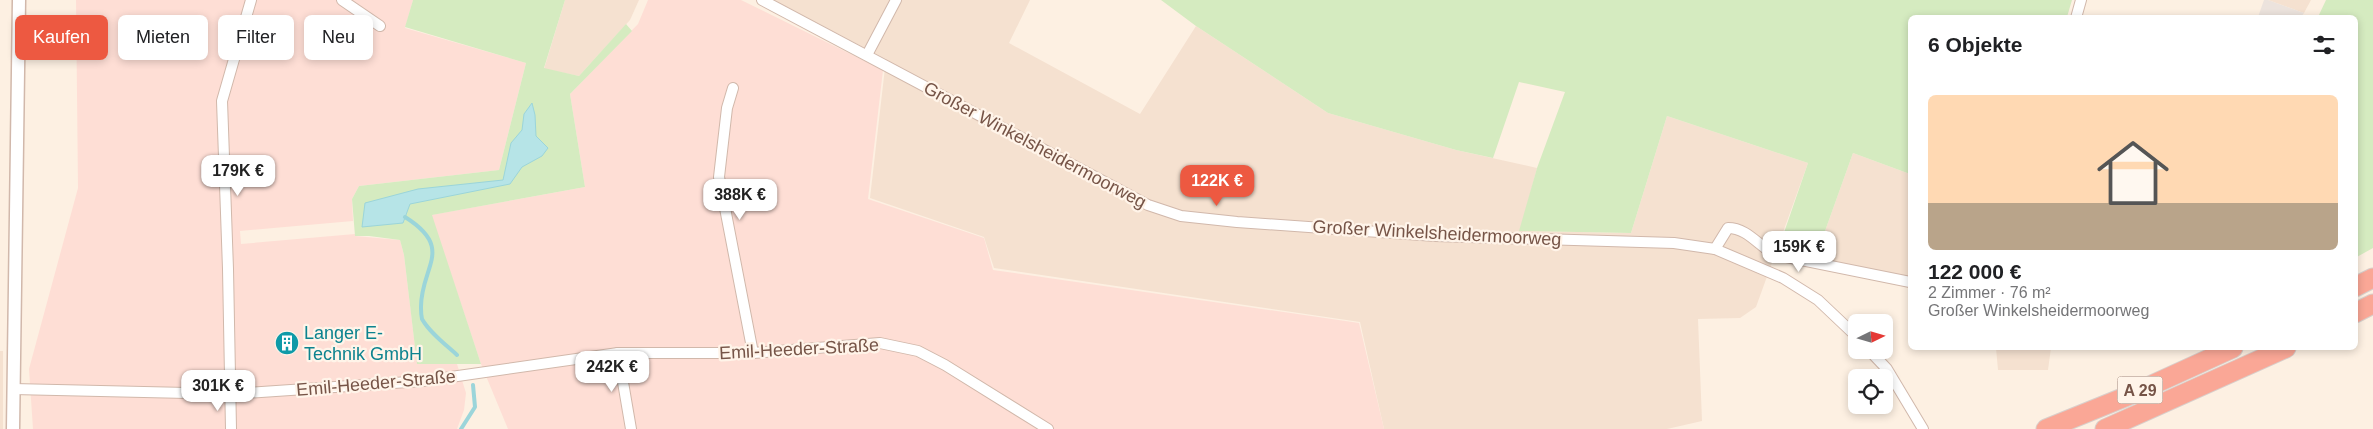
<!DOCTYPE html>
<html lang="de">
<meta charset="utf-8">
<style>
:root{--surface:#fff;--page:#f2f2f2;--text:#202124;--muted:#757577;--line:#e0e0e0;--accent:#ed5941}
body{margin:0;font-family:Arial,sans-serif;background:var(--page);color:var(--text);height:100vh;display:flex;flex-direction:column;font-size:19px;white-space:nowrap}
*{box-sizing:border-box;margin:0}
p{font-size:16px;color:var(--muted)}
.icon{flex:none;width:28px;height:28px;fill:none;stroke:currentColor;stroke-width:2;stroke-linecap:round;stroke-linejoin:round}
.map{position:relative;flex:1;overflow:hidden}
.details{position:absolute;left:1908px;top:15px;width:450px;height:335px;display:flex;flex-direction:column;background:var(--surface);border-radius:8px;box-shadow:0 2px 8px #0003}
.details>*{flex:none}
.banner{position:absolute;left:15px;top:15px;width:475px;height:45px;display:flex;gap:10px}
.needle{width:32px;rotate:85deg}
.fabs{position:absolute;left:1848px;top:314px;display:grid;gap:10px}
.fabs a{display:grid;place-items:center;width:45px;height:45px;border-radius:8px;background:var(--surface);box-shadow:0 2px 8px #0003;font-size:25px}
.price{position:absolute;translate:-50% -42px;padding:0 11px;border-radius:10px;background:#fff;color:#222;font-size:16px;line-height:32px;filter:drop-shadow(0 1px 2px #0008)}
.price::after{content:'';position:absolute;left:50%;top:30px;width:15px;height:11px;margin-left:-8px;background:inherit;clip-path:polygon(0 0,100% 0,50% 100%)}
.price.current{background:var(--accent);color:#fff}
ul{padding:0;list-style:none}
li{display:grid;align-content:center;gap:10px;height:265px;padding:0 20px}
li+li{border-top:1px solid var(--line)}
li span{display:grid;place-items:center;height:155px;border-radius:8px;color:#555}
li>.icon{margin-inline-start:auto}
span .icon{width:90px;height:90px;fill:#fffc;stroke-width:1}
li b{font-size:21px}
h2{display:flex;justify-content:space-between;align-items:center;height:60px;padding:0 20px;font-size:21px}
.chip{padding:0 18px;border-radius:8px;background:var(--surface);box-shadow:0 2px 8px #0003;font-size:18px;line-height:45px}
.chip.current{background:var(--accent);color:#fff}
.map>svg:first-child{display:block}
.residential{fill:#f5e1d0}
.commercial{fill:#feded5}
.industrial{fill:#ece3dd}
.green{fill:#d5ebc0}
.water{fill:#b6e4e7;stroke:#9bd5da}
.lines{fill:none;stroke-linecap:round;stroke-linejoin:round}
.stream{stroke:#9bd5da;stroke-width:4}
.minor-casing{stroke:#d1b8ab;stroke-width:12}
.tertiary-casing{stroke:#d1b8ab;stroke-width:15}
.motorway-casing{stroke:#d9cfcb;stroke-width:21}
.minor{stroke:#fff;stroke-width:10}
.tertiary{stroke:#fff;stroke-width:12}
.motorway{stroke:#faa796;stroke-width:19}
.labels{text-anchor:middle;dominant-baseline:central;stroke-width:4.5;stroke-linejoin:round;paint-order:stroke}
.shield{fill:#fff4e9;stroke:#9f8478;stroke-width:1}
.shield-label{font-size:16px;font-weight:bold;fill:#765447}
.street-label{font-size:18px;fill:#765447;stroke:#fff4e9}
.culture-label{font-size:18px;fill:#0d838f;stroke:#fff4e9;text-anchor:start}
</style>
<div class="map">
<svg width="2373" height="429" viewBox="0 0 2373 429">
<rect width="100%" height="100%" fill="#fdf0e2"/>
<!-- residential -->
<g class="residential">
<polygon points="565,0 639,0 630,20 579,76 544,69"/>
<polygon points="773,0 1030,0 1009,43 1140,114 1196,26 1328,113 1456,150 1537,168 1520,231 1631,233 1667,116 1808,163 1756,307 1740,318 1698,319 1702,421 1667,429 1384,429 1360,322 994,268 984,237 870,198 886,59"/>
<polygon points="2268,0 2311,0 2304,13"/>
<polygon points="1853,153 1910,174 1910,279 1815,259"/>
<polygon points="1996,348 2051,348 2048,370 1998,370"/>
<rect x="0" y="351" width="3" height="78"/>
</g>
<!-- commercial -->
<g class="commercial">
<polygon points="76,0 413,0 405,28 526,63 499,170 359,186 352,199 353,221 240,231 241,244 355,234 355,236 400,240 404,255 417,363 457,364 466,393 464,410 457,429 33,429 29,369 78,188"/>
<polygon points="648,0 741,0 883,70 868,199 984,238 993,270 1359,323 1384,429 508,429 481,364 431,215 585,187 570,94 638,24"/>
</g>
<!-- industrial -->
<polygon class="industrial" points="2264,0 2268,0 2304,13 2301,17 2258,17"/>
<!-- green -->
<g class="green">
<polygon points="413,0 565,0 544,68 579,76 626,24 632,31 570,94 585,187 432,215 481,364 417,364 404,255 400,240 369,236 355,236 352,199 359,186 499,170 526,63 405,27"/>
<polygon points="1161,0 2072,0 2067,17 1910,18 1910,174 1853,153 1815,259 1777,253 1808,163 1667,116 1631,233 1519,231 1537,168 1565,92 1519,82 1493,158 1456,150 1328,113 1196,26"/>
<polygon points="2326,0 2373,0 2373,248 2355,258 2355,18 2318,17"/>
</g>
<!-- water -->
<g class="water">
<polygon points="40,20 57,21 56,59 39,58"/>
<polygon points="532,103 535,115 536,136 548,148 542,156 522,167 510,184 410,204 403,223 362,227 365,203 418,189 503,180 511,143 522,130 524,114"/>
</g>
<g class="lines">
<!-- stream -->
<g class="stream">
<path d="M405,217c51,32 15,50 16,91 0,3 0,7 1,11 8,14 23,25 35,36"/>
<polyline points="461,429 475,407 473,385"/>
</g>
<!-- minor casing -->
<g class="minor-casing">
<g id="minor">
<polyline points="342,0 380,26"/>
<polyline points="762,0 1148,205 1181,216 1237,222 1435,236 1674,243 1715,249 1783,278 1818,300 1856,336"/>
<polyline points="2076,18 2081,0"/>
<polyline points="867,55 896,0"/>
<polyline points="733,88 727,108 719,177 753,353"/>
<path d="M1715,249l13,-21c20,0 31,19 48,27l134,27"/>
<polyline points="1869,350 1887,369 1923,429"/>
<polyline points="618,353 631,429"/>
<polyline points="13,389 231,394 423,381 618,353 753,353 880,343 918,351 945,365 1048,429"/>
<polyline points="231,429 228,269 222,101 251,0"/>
</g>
</g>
<!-- tertiary casing -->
<g class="tertiary-casing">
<polyline id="tertiary" points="13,429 19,0"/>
</g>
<!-- motorway casing -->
<g class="motorway-casing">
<g id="motorway">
<polyline points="2355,287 2373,278"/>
<polyline points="2355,313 2373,304"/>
<polyline points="2046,429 2130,395 2233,348"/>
<polyline points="2105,429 2286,348"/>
</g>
</g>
<!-- minor -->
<use href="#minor" class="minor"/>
<!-- tertiary -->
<use href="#tertiary" class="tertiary"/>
<!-- motorway -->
<use href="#motorway" class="motorway"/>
</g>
<!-- icons -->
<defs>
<g id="building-disc" transform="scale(1.25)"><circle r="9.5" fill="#0f9aa8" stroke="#fff4e9"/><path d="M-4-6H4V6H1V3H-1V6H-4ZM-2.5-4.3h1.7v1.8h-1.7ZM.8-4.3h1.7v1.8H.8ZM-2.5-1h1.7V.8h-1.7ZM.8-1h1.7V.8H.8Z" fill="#fff"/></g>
</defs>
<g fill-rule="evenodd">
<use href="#building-disc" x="287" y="343"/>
</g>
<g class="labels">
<!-- shield labels -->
<rect class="shield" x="2117.5" y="376.5" width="45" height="27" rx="4"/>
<g class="shield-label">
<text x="2140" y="390">A 29</text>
</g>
<!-- street labels -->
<g class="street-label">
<text transform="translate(1035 145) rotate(28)">Großer Winkelsheidermoorweg</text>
<text transform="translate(1437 233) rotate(3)">Großer Winkelsheidermoorweg</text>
<text transform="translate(799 349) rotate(-3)">Emil-Heeder-Straße</text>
<text transform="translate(376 383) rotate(-5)">Emil-Heeder-Straße</text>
</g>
<!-- culture labels -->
<g class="culture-label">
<text x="304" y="333">Langer E-<tspan x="304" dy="21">Technik GmbH</tspan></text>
</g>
</g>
</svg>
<div class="fabs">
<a><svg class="needle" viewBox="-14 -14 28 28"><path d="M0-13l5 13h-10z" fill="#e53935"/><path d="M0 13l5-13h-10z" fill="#757577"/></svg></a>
<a><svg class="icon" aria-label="locate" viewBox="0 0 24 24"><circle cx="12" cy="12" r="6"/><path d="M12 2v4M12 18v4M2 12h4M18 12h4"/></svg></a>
</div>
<b class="price" style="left:238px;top:197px">179K €</b>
<b class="price current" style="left:1217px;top:207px">122K €</b>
<b class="price" style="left:740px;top:221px">388K €</b>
<b class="price" style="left:1799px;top:273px">159K €</b>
<b class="price" style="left:612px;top:393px">242K €</b>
<b class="price" style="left:218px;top:412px">301K €</b>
<div class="banner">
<a class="chip current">Kaufen</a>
<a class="chip">Mieten</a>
<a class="chip">Filter</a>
<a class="chip">Neu</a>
</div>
<section class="details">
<h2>6 Objekte<svg class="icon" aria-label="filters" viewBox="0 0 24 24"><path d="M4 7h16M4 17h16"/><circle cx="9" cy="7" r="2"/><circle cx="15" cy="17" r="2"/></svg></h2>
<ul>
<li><span style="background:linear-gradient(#ffd9b3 70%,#b9a48a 0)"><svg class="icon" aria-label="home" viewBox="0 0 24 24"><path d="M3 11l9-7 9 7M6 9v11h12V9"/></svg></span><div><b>122 000 €</b><p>2 Zimmer · 76 m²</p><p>Großer Winkelsheidermoorweg</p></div></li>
</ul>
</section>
</div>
